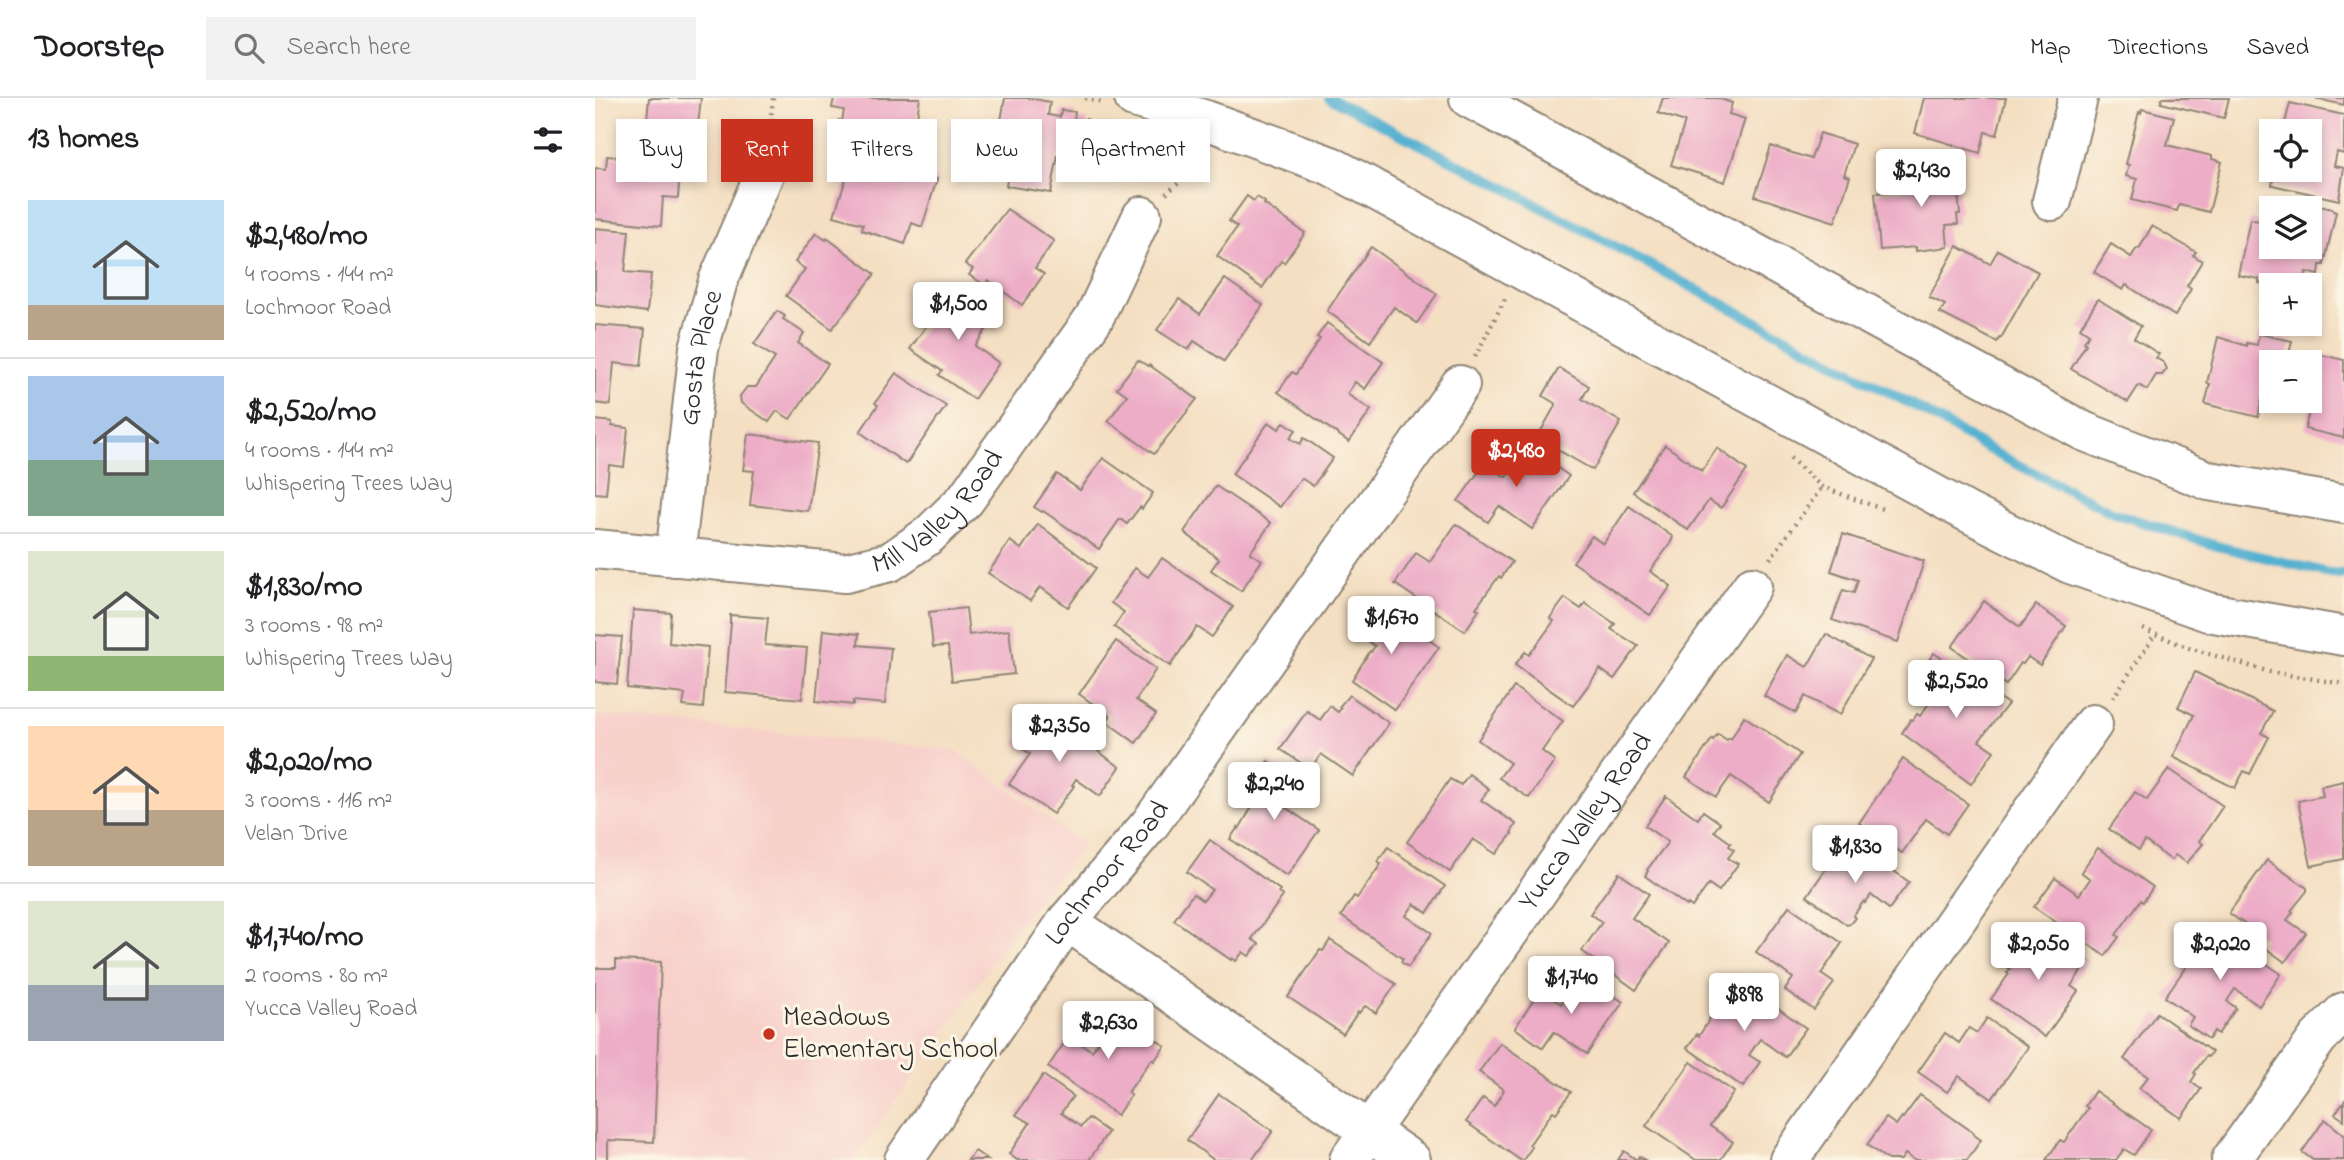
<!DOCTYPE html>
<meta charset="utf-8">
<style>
:root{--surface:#fff;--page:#f2f2f2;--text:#202124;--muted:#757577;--line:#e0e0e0;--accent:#c8321e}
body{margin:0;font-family:"Indie Flower",sans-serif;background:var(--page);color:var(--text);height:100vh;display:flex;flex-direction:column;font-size:26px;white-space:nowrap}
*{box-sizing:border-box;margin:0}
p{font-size:23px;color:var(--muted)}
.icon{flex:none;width:38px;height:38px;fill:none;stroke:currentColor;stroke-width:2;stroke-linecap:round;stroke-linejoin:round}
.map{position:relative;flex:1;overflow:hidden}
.panel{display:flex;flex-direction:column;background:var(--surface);width:595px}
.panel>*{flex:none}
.top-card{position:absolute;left:21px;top:21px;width:665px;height:63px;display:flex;gap:14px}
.fabs{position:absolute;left:1664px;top:21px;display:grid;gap:14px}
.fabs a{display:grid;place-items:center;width:63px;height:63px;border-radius:0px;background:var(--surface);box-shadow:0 4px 10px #0003;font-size:35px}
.price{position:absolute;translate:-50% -60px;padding:0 16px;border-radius:7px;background:#fff;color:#222;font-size:23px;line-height:46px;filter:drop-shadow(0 2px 4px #0008)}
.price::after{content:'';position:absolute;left:50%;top:42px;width:21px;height:16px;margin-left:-10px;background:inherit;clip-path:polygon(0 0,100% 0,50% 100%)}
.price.current{background:var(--accent);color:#fff}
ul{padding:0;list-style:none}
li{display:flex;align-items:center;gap:21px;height:175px;padding:0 28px}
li+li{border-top:2px solid var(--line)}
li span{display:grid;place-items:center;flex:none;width:196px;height:140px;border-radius:0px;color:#555}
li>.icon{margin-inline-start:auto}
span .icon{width:84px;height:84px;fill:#fffc;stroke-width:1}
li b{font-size:30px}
h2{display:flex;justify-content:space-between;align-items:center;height:84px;padding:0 28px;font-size:30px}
.chip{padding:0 24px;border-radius:0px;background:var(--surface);box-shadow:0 4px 10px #0003;font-size:24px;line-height:63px}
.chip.current{background:var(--accent);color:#fff}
header{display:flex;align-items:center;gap:42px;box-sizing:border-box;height:98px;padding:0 35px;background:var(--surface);border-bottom:2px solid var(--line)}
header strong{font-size:33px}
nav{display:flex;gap:38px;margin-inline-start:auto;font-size:24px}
.search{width:490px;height:63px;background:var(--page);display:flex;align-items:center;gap:18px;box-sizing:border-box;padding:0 24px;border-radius:0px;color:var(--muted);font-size:26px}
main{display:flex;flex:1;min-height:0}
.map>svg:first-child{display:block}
.built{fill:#f7d0ca}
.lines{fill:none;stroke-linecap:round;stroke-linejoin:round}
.stream{stroke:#52b0d0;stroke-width:10}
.building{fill:#edadc7}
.minor-casing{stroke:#908576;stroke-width:42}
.path{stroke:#908576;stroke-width:4.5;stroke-dasharray:2 5;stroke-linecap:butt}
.minor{stroke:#fff;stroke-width:38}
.poi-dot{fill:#c8321e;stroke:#fcf5e5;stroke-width:2.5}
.labels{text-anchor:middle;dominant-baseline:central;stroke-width:6;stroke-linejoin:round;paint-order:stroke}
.street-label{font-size:28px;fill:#2b2b2b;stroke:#fcf5e5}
.poi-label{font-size:28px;fill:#2b2b2b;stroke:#fcf5e5;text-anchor:start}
</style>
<header>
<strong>Doorstep</strong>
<div class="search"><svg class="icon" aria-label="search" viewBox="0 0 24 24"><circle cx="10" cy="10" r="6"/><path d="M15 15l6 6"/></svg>Search here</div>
<nav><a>Map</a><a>Directions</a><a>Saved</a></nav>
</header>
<main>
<section class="panel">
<h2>13 homes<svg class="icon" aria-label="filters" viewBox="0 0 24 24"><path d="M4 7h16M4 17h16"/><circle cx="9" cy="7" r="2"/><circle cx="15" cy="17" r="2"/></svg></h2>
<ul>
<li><span style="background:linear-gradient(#bfe0f5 75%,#b9a48a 0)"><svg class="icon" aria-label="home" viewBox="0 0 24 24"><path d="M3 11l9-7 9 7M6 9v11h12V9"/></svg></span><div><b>$2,480/mo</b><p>4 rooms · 144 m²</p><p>Lochmoor Road</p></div></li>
<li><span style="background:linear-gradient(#a9c7e8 60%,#7fa58c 0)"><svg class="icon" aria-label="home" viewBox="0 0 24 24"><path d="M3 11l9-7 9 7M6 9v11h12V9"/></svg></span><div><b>$2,520/mo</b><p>4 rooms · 144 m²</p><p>Whispering Trees Way</p></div></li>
<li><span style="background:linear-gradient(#dfe7d0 75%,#8fb573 0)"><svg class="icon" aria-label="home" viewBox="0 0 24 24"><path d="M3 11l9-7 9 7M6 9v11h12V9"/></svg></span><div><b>$1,830/mo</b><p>3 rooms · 98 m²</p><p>Whispering Trees Way</p></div></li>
<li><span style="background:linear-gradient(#ffd9b3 60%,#b9a48a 0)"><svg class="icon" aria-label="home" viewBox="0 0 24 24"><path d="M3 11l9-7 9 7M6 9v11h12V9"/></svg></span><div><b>$2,020/mo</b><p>3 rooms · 116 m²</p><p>Velan Drive</p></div></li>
<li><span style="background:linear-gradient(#dfe7d0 60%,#9aa5b1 0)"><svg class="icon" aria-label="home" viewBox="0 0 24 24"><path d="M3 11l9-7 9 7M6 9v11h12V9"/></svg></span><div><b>$1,740/mo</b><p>2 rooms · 80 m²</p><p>Yucca Valley Road</p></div></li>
</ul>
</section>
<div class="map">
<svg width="1749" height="1062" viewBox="0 0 1749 1062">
<rect width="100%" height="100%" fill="#fcf5e5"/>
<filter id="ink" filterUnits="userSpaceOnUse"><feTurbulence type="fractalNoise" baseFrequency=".0143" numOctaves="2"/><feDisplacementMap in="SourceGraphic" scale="14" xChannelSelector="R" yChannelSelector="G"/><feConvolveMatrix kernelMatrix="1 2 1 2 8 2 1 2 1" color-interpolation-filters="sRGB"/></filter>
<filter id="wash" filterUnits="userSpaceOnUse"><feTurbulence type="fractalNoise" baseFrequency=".00686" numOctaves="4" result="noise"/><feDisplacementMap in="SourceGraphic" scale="28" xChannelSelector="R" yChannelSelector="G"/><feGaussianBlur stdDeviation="1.57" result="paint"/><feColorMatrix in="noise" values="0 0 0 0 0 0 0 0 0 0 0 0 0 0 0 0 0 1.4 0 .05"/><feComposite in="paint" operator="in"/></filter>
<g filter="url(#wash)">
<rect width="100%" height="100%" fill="#f4dfc2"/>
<!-- built -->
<polygon class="built" points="0,617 361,652 489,747 436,810 259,1062 0,1062"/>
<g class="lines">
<!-- stream -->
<polyline class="stream" points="734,0 901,85 1316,306 1400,355 1519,415 1622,448 1734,475 1749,476"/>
</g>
<g id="blocks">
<!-- building -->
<g class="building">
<polygon points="54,0 106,0 102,37 51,32"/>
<polygon points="239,0 325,0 316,56 244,45 245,35 242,35 244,22 247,23 249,12 237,10"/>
<polygon points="410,0 434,0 455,4 453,17 465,19 466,12 480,14 479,21 492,21 486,60 463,57 456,95 411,88 421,30 405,28"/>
<polygon points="1068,0 1123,0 1137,5 1134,16 1150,21 1130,84 1076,67 1090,24 1063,15"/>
<polygon points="1329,0 1411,0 1402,37 1390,34 1385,55 1320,35"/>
<polygon points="1567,0 1634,0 1629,20 1566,5"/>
<polygon points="1722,0 1749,0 1749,7 1722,1"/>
<polygon points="1695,5 1749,17 1749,56 1742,54 1739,68 1749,70 1744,102 1677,87 1680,72 1715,72 1715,33 1692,33 1693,29 1689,29"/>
<polygon points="1547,11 1579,19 1572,47 1617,58 1617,61 1627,64 1614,114 1584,107 1582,113 1537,102 1542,81 1531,78 1534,67 1531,66 1544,14 1546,15"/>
<polygon points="1225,35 1259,46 1249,77 1255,79 1240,124 1160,98 1176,48 1216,61"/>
<polygon points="260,53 342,81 327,129 317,125 310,146 267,132 268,126 239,118"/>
<polygon points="36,57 86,61 83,100 68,99 66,128 0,121 0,70 11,71 12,58 35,60"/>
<polygon points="1356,59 1356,62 1360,62 1365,116 1362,116 1363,126 1351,127 1353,149 1321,153 1321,149 1285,152 1280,95 1324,91 1322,62"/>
<polygon points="652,98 659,103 662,99 670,104 669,106 710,135 689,165 686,163 667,190 622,158 642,129 634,123"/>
<polygon points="1704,103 1738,111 1738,113 1741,114 1729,167 1725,167 1724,177 1711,174 1708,187 1676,188 1664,185 1664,181 1643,177 1655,121 1676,126 1676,149 1715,149 1715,110 1696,110 1696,106 1703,107"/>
<polygon points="412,111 459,143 440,170 449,176 427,207 393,182 390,187 374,177 378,171 370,166"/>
<polygon points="1557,128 1601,154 1598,157 1607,163 1592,188 1596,191 1580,218 1531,187 1528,192 1499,174 1516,146 1536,159 1542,150 1544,151"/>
<polygon points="0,130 34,133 30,174 56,176 52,214 0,207"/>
<polygon points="221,135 231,142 232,140 280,176 237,231 191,198 210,171 200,164"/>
<polygon points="1362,148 1395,166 1403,152 1443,174 1406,240 1405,239 1402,244 1345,215 1350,207 1334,199"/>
<polygon points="776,149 842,196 822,225 799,209 775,244 732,213"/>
<polygon points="630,181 668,207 629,263 599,243 593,252 562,232 584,201 605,216"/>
<polygon points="360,187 401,217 380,248 404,265 379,301 344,277 347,273 315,251"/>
<polygon points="1503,201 1546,228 1539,240 1564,256 1561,260 1569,265 1572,271 1567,277 1561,277 1552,292 1544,287 1533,304 1476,271 1491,246 1489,244 1494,236 1485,230"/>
<polygon points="182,213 190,218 188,221 209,235 203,245 233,266 195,321 182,313 174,324 146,305 145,298 152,289 161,289 180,260 159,246"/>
<polygon points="732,225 788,264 770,291 760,284 752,296 776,312 754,344 683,294 697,274 701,276 725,241 722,239"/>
<polygon points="0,227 50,231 46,268 19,265 15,307 0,305"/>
<polygon points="1664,236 1697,243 1692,264 1676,264 1676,277 1670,298 1668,297 1663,319 1610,306 1615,286 1612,285 1623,239 1652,248 1652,245 1662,247"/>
<polygon points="1719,255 1749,262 1749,340 1710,331 1719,292 1715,291 1715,275"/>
<polygon points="543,262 553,268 554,267 602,301 559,356 513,323 532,297 522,290"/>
<polygon points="964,270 994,288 987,301 1026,324 998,372 942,340 961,306 948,298"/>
<polygon points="301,275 351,308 311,366 265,334 283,307 280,305"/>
<polygon points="0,322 17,324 17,328 33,330 29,369 14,367 11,396 0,395"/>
<polygon points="674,324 684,331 689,324 701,332 695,340 705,346 709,340 738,360 718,388 706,380 685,409 637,376"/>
<polygon points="153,336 223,345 213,413 155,407 159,373 148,372"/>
<polygon points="1070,347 1107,373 1122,350 1152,372 1126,410 1114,402 1093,432 1038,394"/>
<polygon points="933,349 974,378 937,431 904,408 893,424 863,403 890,365 911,379 917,372 918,373"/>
<polygon points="508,360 558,395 547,411 545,409 532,426 525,421 504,451 448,413 447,414 439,409 462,376 485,392"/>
<polygon points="621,388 676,425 655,455 667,462 646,493 616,472 624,461 589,434"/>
<polygon points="1034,408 1078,439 1075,446 1055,473 1076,488 1055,517 978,464 997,438 1008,446"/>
<polygon points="443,426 501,470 473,509 445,489 435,503 393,475 415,443 426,451"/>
<polygon points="861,426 917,464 906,480 904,478 881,510 884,512 870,533 800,486 821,455 835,464"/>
<polygon points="1248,436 1329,463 1303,544 1237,522 1248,492 1259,495 1263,482 1236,473"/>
<polygon points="567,460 638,509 617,539 602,529 575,568 519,529 529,514 516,505 540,470 553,479"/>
<polygon points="970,500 986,511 990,505 1020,526 1016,531 1043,548 1019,581 1005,571 978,608 920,567 930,554 934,557 959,523 955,520"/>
<polygon points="1389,503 1425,529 1441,507 1471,528 1445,567 1433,559 1428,566 1426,565 1411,587 1357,549"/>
<polygon points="780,504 844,549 800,612 757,582 775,553 776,554 780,548 759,534"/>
<polygon points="371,510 374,537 414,532 419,576 357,583 353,548 338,549 334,514"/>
<polygon points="38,512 76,515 74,545 113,549 108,610 88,608 90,596 32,590"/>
<polygon points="135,517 173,520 170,547 212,550 207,601 130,594 136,525 135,525"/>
<polygon points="228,532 264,536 263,547 296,550 290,606 258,603 258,607 221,603"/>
<polygon points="1231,536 1276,561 1245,617 1210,598 1201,615 1169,598 1192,557 1212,569"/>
<polygon points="0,537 27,539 22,586 0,584"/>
<polygon points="521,543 561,571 541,602 561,616 541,645 512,624 515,618 484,596"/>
<polygon points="1339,555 1413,606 1384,643 1399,653 1376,686 1307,635 1316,621 1318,622 1322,616 1325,618 1345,590 1324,576"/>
<polygon points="1600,574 1678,613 1666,635 1674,639 1655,676 1649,673 1640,690 1578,659 1599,617 1583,609"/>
<polygon points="919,589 968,623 947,653 960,663 934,700 904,680 915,665 883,642"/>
<polygon points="754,597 794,625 758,678 726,656 715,671 685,651 712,613 725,622 735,608 743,614 746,610 744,609"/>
<polygon points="443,614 457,624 459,622 477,634 480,630 496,641 493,646 525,669 505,698 481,681 477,687 479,688 458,716 414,686 435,656 421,646"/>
<polygon points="1149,618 1205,656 1174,704 1136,678 1121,699 1091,679 1117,641 1118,642 1123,636 1132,642 1134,640 1136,641"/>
<polygon points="1308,661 1373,706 1352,736 1331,721 1307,755 1264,725"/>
<polygon points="673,663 703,684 687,707 724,732 692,778 635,741 643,729 644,731 657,709 646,701"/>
<polygon points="1574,671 1628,708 1604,743 1608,746 1592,765 1580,757 1576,762 1550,743 1544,752 1514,731 1540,694 1552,702"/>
<polygon points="874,676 894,691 886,702 921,726 916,735 917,736 901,756 878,741 855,774 812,744 855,681 866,687"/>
<polygon points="1749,683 1749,761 1716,768 1703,703 1728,698 1726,688"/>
<polygon points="1071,698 1103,721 1108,713 1125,725 1119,733 1136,745 1134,748 1139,752 1133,760 1143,766 1124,793 1114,786 1097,809 1093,806 1092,808 1050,778 1053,773 1052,772 1073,744 1050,728"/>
<polygon points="615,742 685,792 683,795 688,798 657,841 664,846 654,858 648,854 641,863 637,860 636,862 579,822 598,796 608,803 617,792 592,774"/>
<polygon points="1249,745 1281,768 1285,763 1314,784 1294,811 1276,797 1270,805 1269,803 1258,818 1260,820 1255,826 1252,827 1212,798"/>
<polygon points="793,749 850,788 832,815 819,806 811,818 837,835 813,869 806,864 808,861 746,818 759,798 762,800 786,766 783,763"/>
<polygon points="1503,750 1558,789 1548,804 1546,802 1521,837 1524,839 1510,858 1439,809 1460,780 1484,797 1495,781 1486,774"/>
<polygon points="1672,762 1712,790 1712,793 1696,813 1698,814 1692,822 1711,835 1690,864 1665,846 1669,840 1634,815"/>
<polygon points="1024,775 1054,796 1037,820 1074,845 1041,892 987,853 1007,824 995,816"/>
<polygon points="1194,808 1247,845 1226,876 1239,885 1219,912 1190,892 1198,880 1161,854"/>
<polygon points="1616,827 1686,876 1664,908 1640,891 1632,903 1641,910 1623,936 1619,933 1614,941 1593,927 1598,919 1570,899 1604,850 1601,848"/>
<polygon points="1426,832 1454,854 1460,844 1473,853 1475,850 1493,863 1476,888 1483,893 1450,939 1396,901 1414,876 1412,875 1415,871 1404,863"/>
<polygon points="735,842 801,886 781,915 770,908 764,915 763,914 748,936 693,899 725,852 728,853"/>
<polygon points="21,862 66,864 59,1044 13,1042 13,1062 0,1062 0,870 21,870"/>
<polygon points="987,876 1028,904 992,956 959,934 948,950 920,930 945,892 966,906"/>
<polygon points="1140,880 1211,930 1190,959 1165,941 1154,957 1165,964 1148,989 1092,950 1102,936 1104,938"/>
<polygon points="514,909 570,948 559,963 557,961 533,994 536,997 522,1017 453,969 474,938 497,953 505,942 496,935"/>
<polygon points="1562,915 1617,954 1613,959 1611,958 1599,975 1601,976 1596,984 1606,991 1586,1020 1544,990 1553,979 1529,961"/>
<polygon points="1392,920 1433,949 1397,1001 1364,978 1352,994 1323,974 1350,935 1364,945 1374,930 1382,935"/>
<polygon points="905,945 976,994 961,1015 958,1013 934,1047 937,1049 928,1062 925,1062 871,1024 888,1000 899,1008 909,992 884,974"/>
<polygon points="1096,964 1139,994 1115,1028 1138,1044 1125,1062 1101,1062 1051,1028"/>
<polygon points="448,977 478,998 466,1015 486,1029 493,1020 513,1034 494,1062 422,1062 414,1056 435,1025 421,1017"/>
<polygon points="1500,993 1556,1032 1539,1057 1529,1051 1521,1062 1451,1062 1465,1042 1469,1044 1493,1010 1490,1008"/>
<polygon points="624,996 678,1033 657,1062 619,1062 592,1042"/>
<polygon points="1325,997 1379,1035 1378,1036 1386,1042 1372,1062 1319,1062 1310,1056 1306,1062 1293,1062 1272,1047 1291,1020 1301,1027 1307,1019 1308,1020"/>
<polygon points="1749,1003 1749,1022 1740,1016"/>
<polygon points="1730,1021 1749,1037 1749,1062 1718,1062 1707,1054"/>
<polygon points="380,1053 393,1062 373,1062"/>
<polygon points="1029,1053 1042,1062 1044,1058 1050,1062 1023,1062"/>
</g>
</g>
</g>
<g filter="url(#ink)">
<use href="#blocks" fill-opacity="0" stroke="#908576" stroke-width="2"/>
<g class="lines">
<!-- minor casing -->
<g class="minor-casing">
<g id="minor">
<polyline points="539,0 611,22 736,68 1372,414 1475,466 1613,514 1749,538"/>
<polyline points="874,0 1488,333 1614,383 1749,406"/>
<polyline points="1457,103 1483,0"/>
<path id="s1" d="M0,451l250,24 45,-11 39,-27 36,-35 129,-182 48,-102"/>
<path id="s2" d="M80,459l24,-209 19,-67 48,-111"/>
<polyline points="472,823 816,1062"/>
<path id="s3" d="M309,1062l163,-239 83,-97 310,-439"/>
<path id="s4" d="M754,1062l403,-574"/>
<polyline points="1194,1062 1498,626"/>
<polyline points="1636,1062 1723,940 1749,914"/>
</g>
</g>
<!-- path -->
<g class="path">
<polyline points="490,0 506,4"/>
<polyline points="174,37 178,0"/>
<polyline points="571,96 612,60"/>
<polyline points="880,259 910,201"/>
<polyline points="1195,360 1227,389 1290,412"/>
<polyline points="1175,461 1227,389"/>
<polyline points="1548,531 1594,550 1675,574 1749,586"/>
<polyline points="1518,600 1559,538"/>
</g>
<!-- minor -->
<use href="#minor" class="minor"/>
</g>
</g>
<!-- markers -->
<circle class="poi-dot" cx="174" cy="936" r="7"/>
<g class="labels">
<!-- street labels -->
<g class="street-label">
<text stroke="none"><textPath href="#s2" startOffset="201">Gosta Place</textPath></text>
<text stroke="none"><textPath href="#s1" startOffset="366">Mill Valley Road</textPath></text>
<text stroke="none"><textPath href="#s4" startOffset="413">Yucca Valley Road</textPath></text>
<text stroke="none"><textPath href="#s3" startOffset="352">Lochmoor Road</textPath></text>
</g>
<!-- poi labels -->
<g class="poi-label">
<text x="188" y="920">Meadows<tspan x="188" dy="32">Elementary School</tspan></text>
</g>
</g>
</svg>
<div class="fabs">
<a><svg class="icon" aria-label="locate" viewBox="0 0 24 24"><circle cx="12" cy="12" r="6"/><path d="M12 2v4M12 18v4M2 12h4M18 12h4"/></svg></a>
<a><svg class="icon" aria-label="layers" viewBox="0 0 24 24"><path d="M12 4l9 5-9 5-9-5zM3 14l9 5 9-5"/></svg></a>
<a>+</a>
<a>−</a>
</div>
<b class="price" style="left:1326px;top:111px">$2,430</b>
<b class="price" style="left:363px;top:244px">$1,500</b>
<b class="price current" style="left:921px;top:391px">$2,480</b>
<b class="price" style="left:796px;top:558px">$1,670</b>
<b class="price" style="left:1361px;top:622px">$2,520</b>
<b class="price" style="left:464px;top:666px">$2,350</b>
<b class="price" style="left:679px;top:724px">$2,240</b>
<b class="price" style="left:1260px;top:787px">$1,830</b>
<b class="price" style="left:1443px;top:884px">$2,050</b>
<b class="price" style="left:1625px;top:884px">$2,020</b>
<b class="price" style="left:976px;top:918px">$1,740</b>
<b class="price" style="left:1149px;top:935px">$898</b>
<b class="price" style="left:513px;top:963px">$2,630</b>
<div class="top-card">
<a class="chip">Buy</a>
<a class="chip current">Rent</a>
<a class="chip">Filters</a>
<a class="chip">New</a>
<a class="chip">Apartment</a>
</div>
</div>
</main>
